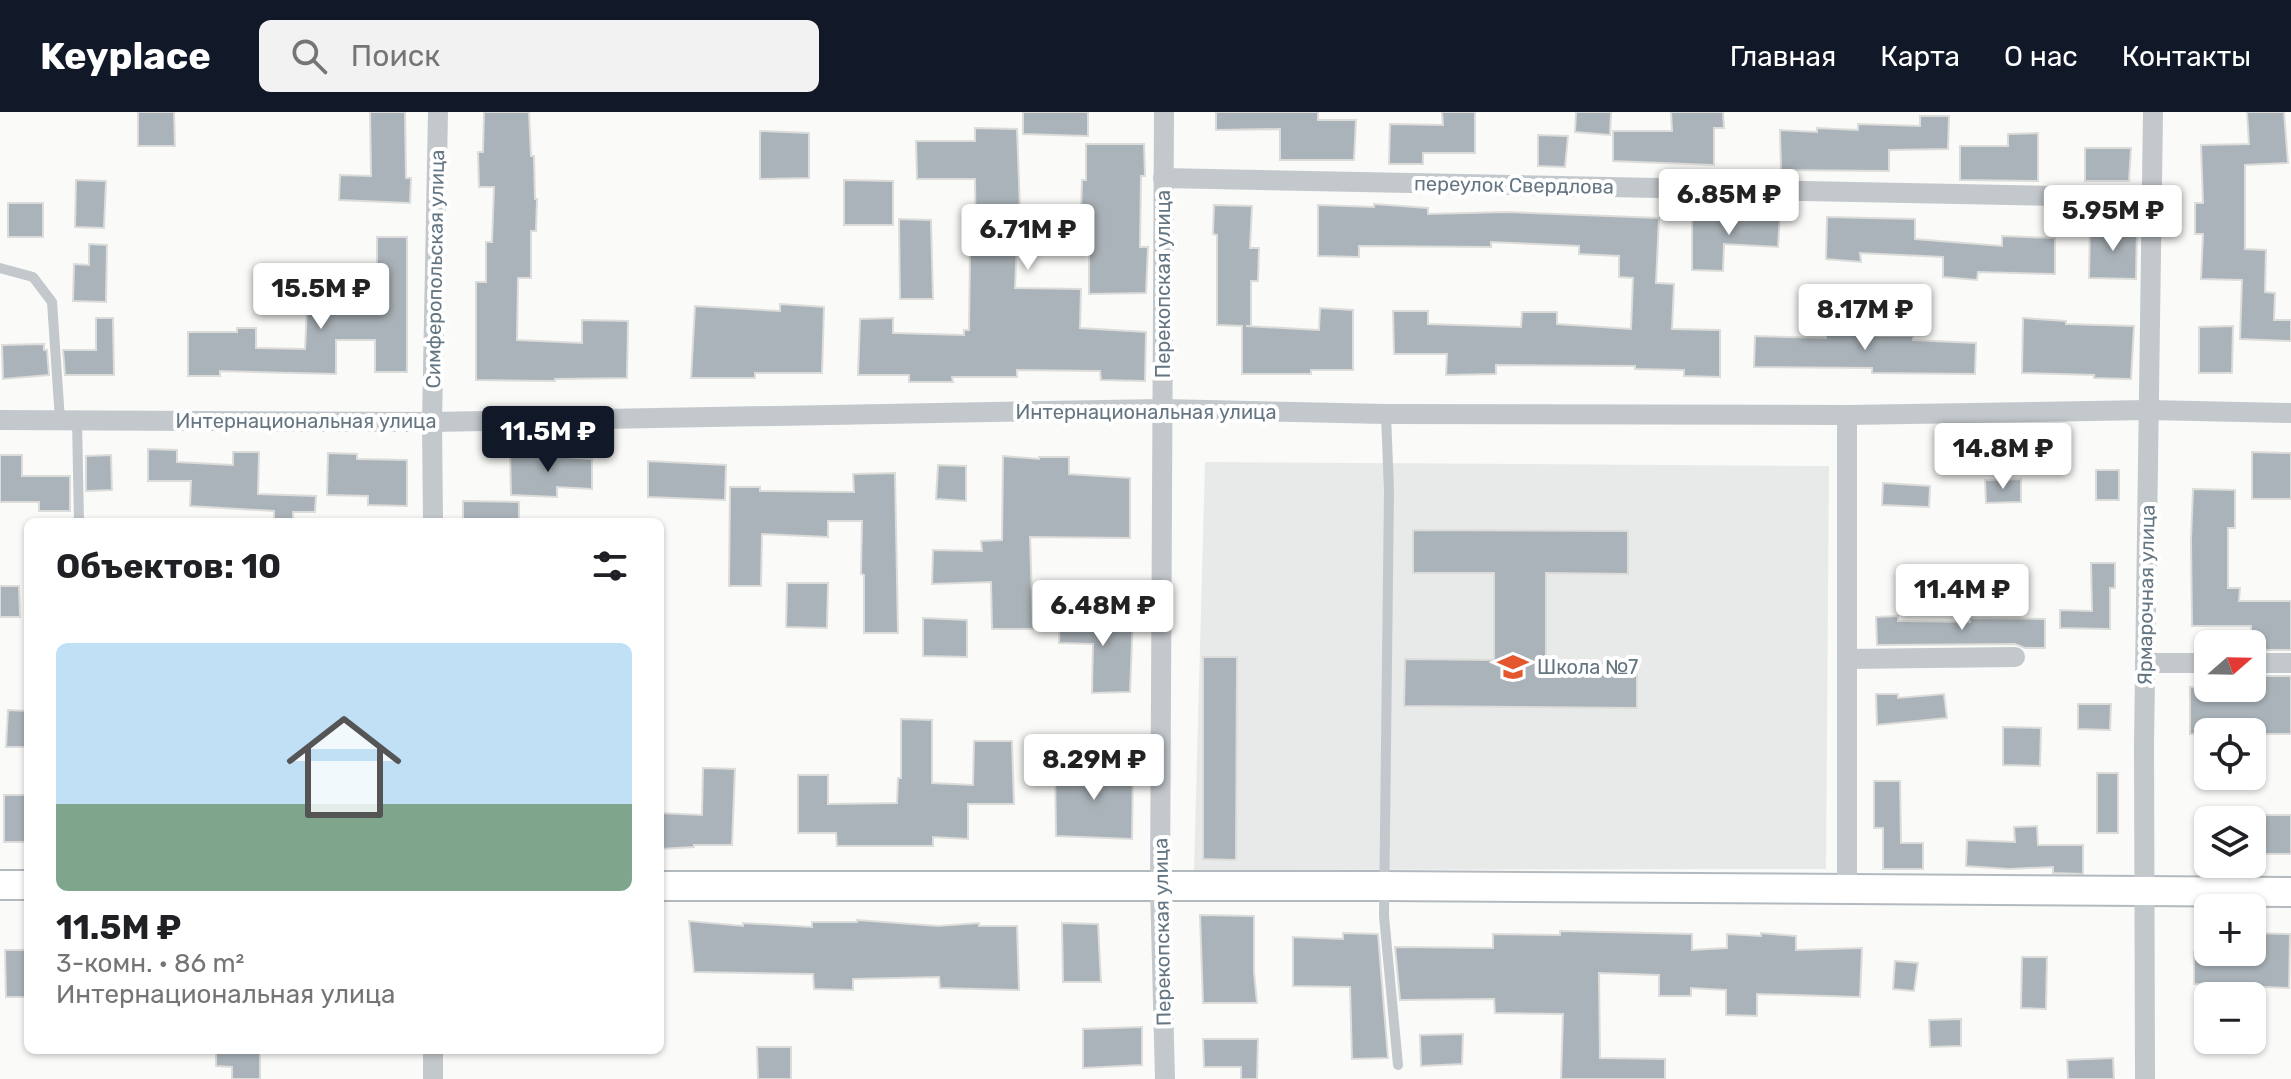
<!DOCTYPE html>
<html lang="ru">
<meta charset="utf-8">
<style>
:root{--surface:#fff;--page:#f2f2f2;--text:#202124;--muted:#757577;--line:#e0e0e0;--accent:#111827}
body{margin:0;font-family:Rubik,sans-serif;background:var(--page);color:var(--text);height:100vh;display:flex;flex-direction:column;font-size:30px;white-space:nowrap}
*{box-sizing:border-box;margin:0}
p{font-size:26px;color:var(--muted)}
.icon{flex:none;width:44px;height:44px;fill:none;stroke:currentColor;stroke-width:2;stroke-linecap:round;stroke-linejoin:round}
.map{position:relative;flex:1;overflow:hidden}
.drawer{position:absolute;left:24px;top:406px;width:640px;height:536px;display:flex;flex-direction:column;background:var(--surface);border-radius:12px;box-shadow:0 2px 6px #0004}
.drawer>*{flex:none}
.needle{width:52px;rotate:70deg}
.fabs{position:absolute;left:2194px;top:518px;display:grid;gap:16px}
.fabs a{display:grid;place-items:center;width:72px;height:72px;border-radius:12px;background:var(--surface);box-shadow:0 2px 6px #0004;font-size:40px}
.price{position:absolute;translate:-50% -68px;padding:0 18px;border-radius:8px;background:#fff;color:#222;font-size:26px;line-height:52px;filter:drop-shadow(0 2px 4px #0008)}
.price::after{content:'';position:absolute;left:50%;top:48px;width:24px;height:18px;margin-left:-12px;background:inherit;clip-path:polygon(0 0,100% 0,50% 100%)}
.price.selected{background:var(--accent);color:#fff}
ul{padding:0;list-style:none}
li{display:grid;align-content:center;gap:16px;height:424px;padding:0 32px}
li+li{border-top:2px solid var(--line)}
li span{display:grid;place-items:center;height:248px;border-radius:12px;color:#555}
li>.icon{margin-inline-start:auto}
span .icon{width:144px;height:144px;fill:#fffc;stroke-width:1}
li b{font-size:34px}
h2{display:flex;justify-content:space-between;align-items:center;height:96px;padding:0 32px;font-size:34px}
header{display:flex;align-items:center;gap:48px;box-sizing:border-box;height:112px;padding:0 40px;background:var(--accent);color:#fff}
header strong{font-size:38px}
nav{display:flex;gap:44px;margin-inline-start:auto;font-size:28px}
.search{width:560px;height:72px;background:var(--page);display:flex;align-items:center;gap:20px;box-sizing:border-box;padding:0 28px;border-radius:12px;color:var(--muted);font-size:30px}
.map>svg:first-child{display:block}
.built{fill:#e8e9e9}
.building{fill:#aab3b9;stroke:#dcdcda;stroke-width:2}
.lines{fill:none;stroke-linecap:round;stroke-linejoin:round}
.secondary-casing{stroke:#b3babf;stroke-width:32}
.service{stroke:#c3c8cc;stroke-width:10}
.minor{stroke:#c3c8cc;stroke-width:20}
.secondary{stroke:#fff;stroke-width:28}
.labels{text-anchor:middle;dominant-baseline:central;stroke-width:8;stroke-linejoin:round;paint-order:stroke}
.street-label{font-size:20px;fill:#657683;stroke:#fff}
.poi-label{font-size:20px;fill:#657683;stroke:#fff;text-anchor:start}
</style>
<header>
<strong>Keyplace</strong>
<div class="search"><svg class="icon" aria-label="search" viewBox="0 0 24 24"><circle cx="10" cy="10" r="6"/><path d="M15 15l6 6"/></svg>Поиск</div>
<nav><a>Главная</a><a>Карта</a><a>О нас</a><a>Контакты</a></nav>
</header>
<div class="map">
<svg width="2291" height="967" viewBox="0 0 2291 967">
<rect width="100%" height="100%" fill="#fafaf8"/>
<!-- built -->
<polygon class="built" points="1205,350 1829,354 1826,757 1194,758"/>
<!-- building -->
<g class="building">
<polygon points="138,0 174,0 175,34 138,34"/>
<polygon points="370,0 405,0 406,66 411,66 410,91 339,88 340,63 371,64"/>
<polygon points="484,0 529,0 531,44 534,44 535,87 537,87 536,119 531,119 531,166 518,166 517,228 582,231 582,208 628,209 627,266 555,267 555,269 476,268 476,170 486,170 486,130 492,130 494,75 479,75 478,40 483,40"/>
<polygon points="1023,0 1088,0 1088,24 1023,22"/>
<polygon points="1216,0 1318,0 1318,8 1356,8 1354,48 1280,48 1280,17 1216,18"/>
<polygon points="1442,0 1475,0 1475,41 1423,41 1423,52 1389,52 1390,12 1443,13"/>
<polygon points="1576,0 1611,0 1610,23 1575,20"/>
<polygon points="1671,0 1723,0 1724,16 1714,16 1714,53 1613,49 1613,19 1672,19"/>
<polygon points="2247,0 2284,0 2288,51 2245,53 2245,137 2266,138 2265,180 2275,181 2274,208 2291,208 2291,229 2240,227 2242,168 2201,167 2203,122 2195,122 2195,91 2203,91 2201,33 2249,32"/>
<polygon points="1920,4 1949,4 1948,37 1889,38 1889,59 1781,58 1780,18 1817,20 1817,16 1858,18 1858,12 1920,14"/>
<polygon points="975,16 1017,17 1020,97 1081,99 1082,68 1086,68 1086,32 1144,32 1145,64 1141,64 1140,135 1148,135 1146,181 1089,182 1089,132 1017,129 1015,176 1081,177 1080,216 1146,220 1145,269 1101,268 1100,259 1017,258 1017,265 952,265 953,270 909,270 909,263 858,263 860,207 893,206 893,221 964,223 964,218 969,218 970,139 976,139 975,67 917,67 916,29 975,29"/>
<polygon points="760,19 809,21 809,66 760,67"/>
<polygon points="2038,21 2038,69 1960,68 1960,34 2008,34 2008,22"/>
<polygon points="1538,23 1568,24 1565,55 1538,54"/>
<polygon points="2085,36 2131,36 2129,69 2085,69"/>
<polygon points="76,68 106,69 104,116 75,115"/>
<polygon points="844,68 893,69 893,113 844,113"/>
<rect x="8" y="91" width="35" height="34"/>
<polygon points="1374,92 1428,96 1428,102 1506,100 1659,106 1656,171 1674,172 1672,217 1720,218 1720,265 1684,264 1684,258 1635,257 1635,254 1496,253 1496,262 1446,263 1447,242 1394,242 1393,199 1428,199 1428,212 1521,215 1522,200 1557,200 1557,212 1631,217 1633,166 1619,165 1619,144 1579,142 1579,134 1491,130 1491,135 1359,134 1359,145 1318,144 1318,93 1374,95"/>
<polygon points="1214,93 1252,94 1250,136 1259,136 1258,169 1251,169 1251,214 1246,214 1319,218 1320,196 1353,198 1353,258 1311,258 1311,262 1242,262 1242,214 1217,213 1217,123 1213,122"/>
<polygon points="1730,103 1780,105 1778,135 1724,132 1723,159 1692,158 1692,104"/>
<polygon points="1827,105 1915,107 1915,127 2002,134 2002,124 2055,126 2055,162 1978,160 1977,168 1943,165 1943,145 1860,141 1861,150 1826,147"/>
<polygon points="899,107 931,108 933,187 900,187"/>
<polygon points="2090,114 2137,116 2136,167 2089,166"/>
<polygon points="377,125 407,125 407,260 375,260 375,228 336,228 336,262 220,259 220,264 188,264 188,220 237,220 237,216 256,216 256,236 305,237 307,195 374,196 374,172 377,172"/>
<polygon points="89,132 107,133 106,190 73,189 74,152 89,153"/>
<polygon points="780,192 824,195 822,261 755,261 755,266 691,266 695,194 780,199"/>
<polygon points="1826,203 1859,205 1858,224 1913,224 1913,228 1976,231 1975,262 1872,261 1872,256 1754,255 1755,224 1826,226"/>
<polygon points="96,206 113,206 114,263 65,263 63,238 96,238"/>
<polygon points="2023,206 2066,209 2066,212 2134,214 2131,267 2094,266 2094,263 2022,261"/>
<polygon points="2233,214 2232,261 2199,261 2199,215"/>
<polygon points="44,232 44,238 47,238 49,263 3,267 2,233"/>
<polygon points="148,337 177,338 177,350 233,353 233,340 259,340 258,382 316,384 315,400 293,400 293,410 274,410 274,399 190,394 191,369 148,369"/>
<polygon points="2252,340 2291,341 2291,387 2252,387"/>
<polygon points="328,341 357,342 357,347 407,348 407,394 368,393 368,384 327,383"/>
<polygon points="510,341 592,347 592,377 557,375 557,385 511,383"/>
<polygon points="0,343 22,343 22,364 70,364 70,399 39,399 39,390 0,390"/>
<polygon points="111,343 112,378 86,379 86,344"/>
<polygon points="1003,344 1039,347 1039,345 1069,345 1069,362 1130,366 1130,426 1030,425 1033,517 992,517 991,470 932,472 933,438 982,439 981,429 1002,428"/>
<polygon points="648,349 726,353 725,388 648,385"/>
<polygon points="938,353 966,354 966,389 936,387"/>
<rect x="2096" y="358" width="23" height="30"/>
<polygon points="895,361 898,521 864,521 864,463 861,462 862,409 828,409 828,425 762,422 761,474 729,474 730,375 760,375 760,379 854,380 853,362"/>
<polygon points="2021,367 2021,390 1986,391 1985,368"/>
<polygon points="1883,371 1930,374 1929,395 1882,393"/>
<polygon points="2193,377 2235,378 2235,416 2228,416 2228,476 2240,476 2239,489 2291,489 2291,538 2252,538 2251,514 2192,514 2191,428"/>
<polygon points="463,389 519,390 519,410 463,410"/>
<polygon points="1413,418 1628,419 1628,462 1546,461 1546,549 1637,550 1637,596 1404,594 1405,547 1494,548 1494,461 1413,461"/>
<polygon points="2091,451 2115,451 2115,476 2110,476 2110,517 2060,516 2060,498 2092,499"/>
<polygon points="787,471 828,471 827,516 786,515"/>
<polygon points="0,474 19,474 20,505 0,505"/>
<polygon points="1060,503 1133,504 1130,580 1092,581 1093,532 1059,531"/>
<polygon points="1898,504 1898,509 1970,510 1970,506 2045,507 2045,536 2025,536 2015,532 1877,533 1876,505"/>
<polygon points="923,506 967,508 967,545 923,544"/>
<polygon points="1203,545 1237,545 1236,748 1203,747"/>
<polygon points="2261,564 2291,564 2291,622 2190,622 2190,575 2261,576"/>
<polygon points="1876,582 1898,582 1898,586 1944,582 1947,606 1877,613"/>
<polygon points="2078,592 2111,592 2110,618 2078,617"/>
<polygon points="8,598 28,599 28,635 6,635"/>
<polygon points="901,607 932,608 932,671 973,673 974,629 1012,629 1014,692 968,692 968,727 933,725 933,734 837,734 836,721 798,721 798,663 828,663 828,692 897,691 898,666 901,666"/>
<polygon points="2003,615 2041,616 2040,654 2003,653"/>
<polygon points="1055,653 1083,653 1083,656 1133,655 1132,727 1056,724"/>
<polygon points="703,656 735,657 732,733 694,733 694,735 660,737 660,701 702,703"/>
<rect x="2097" y="661" width="21" height="60"/>
<polygon points="1874,669 1900,669 1901,731 1923,731 1923,757 1883,757 1883,716 1874,716"/>
<rect x="4" y="683" width="24" height="47"/>
<polygon points="2265,703 2291,703 2291,742 2264,742"/>
<polygon points="2037,714 2038,733 2083,733 2083,762 2053,761 2053,755 2009,757 1966,754 1967,728 2015,730 2014,715"/>
<polygon points="1200,803 1254,804 1254,860 1257,891 1203,891"/>
<polygon points="857,808 938,814 979,811 979,814 1017,814 1019,878 940,876 939,865 853,867 853,878 814,877 813,862 694,860 689,809 743,814 743,811 812,815 812,810 857,810"/>
<polygon points="1062,811 1098,812 1101,870 1063,870"/>
<polygon points="1560,819 1692,822 1692,838 1727,836 1727,822 1761,824 1761,821 1796,824 1796,838 1862,836 1860,885 1757,882 1757,904 1726,903 1726,878 1691,876 1691,884 1659,884 1659,863 1599,861 1600,946 1665,947 1665,967 1561,967 1563,902 1495,901 1494,887 1400,888 1395,835 1493,836 1493,822 1560,823"/>
<polygon points="1343,821 1378,822 1388,946 1352,947 1350,875 1293,874 1293,825 1343,827"/>
<polygon points="2253,821 2290,822 2289,876 2194,872 2194,840 2253,840"/>
<polygon points="5,838 28,838 28,885 6,885"/>
<polygon points="2022,845 2047,845 2046,897 2021,896"/>
<polygon points="1895,849 1918,851 1914,879 1893,877"/>
<polygon points="1961,907 1961,934 1930,935 1929,908"/>
<polygon points="1142,915 1142,953 1083,956 1083,917"/>
<polygon points="1463,922 1462,952 1421,954 1420,923"/>
<polygon points="1203,927 1258,927 1257,967 1241,967 1241,955 1204,955"/>
<polygon points="757,935 791,935 791,967 758,967"/>
<polygon points="216,938 260,938 260,967 232,967 232,955 216,954"/>
<polygon points="2113,946 2114,967 2068,967 2067,948"/>
</g>
<g class="lines">
<!-- secondary casing -->
<g class="secondary-casing">
<g id="secondary">
<polyline points="0,773 28,773"/>
<polyline points="660,774 1384,774 2291,780"/>
</g>
</g>
<!-- service -->
<g class="service">
<polyline points="0,156 33,165 52,190 60,308"/>
<polyline points="1386,302 1389,379 1384,804 1398,953"/>
<polyline points="77,308 79,410"/>
</g>
<!-- minor -->
<g class="minor">
<polyline points="1164,0 1160,775 1165,967"/>
<polyline points="1163,66 2152,86"/>
<polyline points="1847,303 1847,778"/>
<polyline points="0,308 432,310 1163,297 1386,302 1847,303 2148,298 2291,301"/>
<polyline points="433,410 432,310 438,0"/>
<polyline points="1847,547 2015,545"/>
<polyline points="2145,551 2208,551"/>
<polyline points="2252,551 2291,551"/>
<polyline points="433,967 433,938"/>
<polyline points="2145,967 2144,632 2153,0"/>
</g>
<!-- secondary -->
<use href="#secondary" class="secondary"/>
</g>
<!-- icons -->
<defs>
<g id="school-bare" transform="scale(2.4)"><path d="M0-5L7-2L0 1L-7-2ZM-4 1L0 2.5L4 1V4Q0 6-4 4Z" fill="#e4572e" stroke="#fff" stroke-width="2.5" paint-order="stroke"/></g>
</defs>
<g fill-rule="evenodd">
<use href="#school-bare" x="1513" y="555"/>
</g>
<g class="labels">
<!-- street labels -->
<g class="street-label">
<text transform="translate(1514 73) rotate(1)">переулок Свердлова</text>
<text transform="translate(435 157) rotate(-89)">Симферопольская улица</text>
<text transform="translate(1163 172) rotate(-90)">Перекопская улица</text>
<text x="1146" y="300">Интернациональная улица</text>
<text x="306" y="309">Интернациональная улица</text>
<text transform="translate(2146 483) rotate(-89)">Ярмарочная улица</text>
<text transform="translate(1162 820) rotate(-91)">Перекопская улица</text>
</g>
<!-- poi labels -->
<g class="poi-label">
<text x="1537" y="555">Школа №7</text>
</g>
</g>
</svg>
<div class="fabs">
<a><svg class="needle" viewBox="-14 -14 28 28"><path d="M0-13l5 13h-10z" fill="#e53935"/><path d="M0 13l5-13h-10z" fill="#757577"/></svg></a>
<a><svg class="icon" aria-label="locate" viewBox="0 0 24 24"><circle cx="12" cy="12" r="6"/><path d="M12 2v4M12 18v4M2 12h4M18 12h4"/></svg></a>
<a><svg class="icon" aria-label="layers" viewBox="0 0 24 24"><path d="M12 4l9 5-9 5-9-5zM3 14l9 5 9-5"/></svg></a>
<a>+</a>
<a>−</a>
</div>
<b class="price" style="left:1729px;top:125px">6.85M ₽</b>
<b class="price" style="left:2113px;top:141px">5.95M ₽</b>
<b class="price" style="left:1028px;top:160px">6.71M ₽</b>
<b class="price" style="left:321px;top:219px">15.5M ₽</b>
<b class="price" style="left:1865px;top:240px">8.17M ₽</b>
<b class="price selected" style="left:548px;top:362px">11.5M ₽</b>
<b class="price" style="left:2003px;top:379px">14.8M ₽</b>
<b class="price" style="left:1962px;top:520px">11.4M ₽</b>
<b class="price" style="left:1103px;top:536px">6.48M ₽</b>
<b class="price" style="left:1094px;top:690px">8.29M ₽</b>
<section class="drawer">
<h2>Объектов: 10<svg class="icon" aria-label="filters" viewBox="0 0 24 24"><path d="M4 7h16M4 17h16"/><circle cx="9" cy="7" r="2"/><circle cx="15" cy="17" r="2"/></svg></h2>
<ul>
<li><span style="background:linear-gradient(#bfe0f5 65%,#7fa58c 0)"><svg class="icon" aria-label="home" viewBox="0 0 24 24"><path d="M3 11l9-7 9 7M6 9v11h12V9"/></svg></span><div><b>11.5M ₽</b><p>3-комн. · 86 m²</p><p>Интернациональная улица</p></div></li>
</ul>
</section>
</div>
